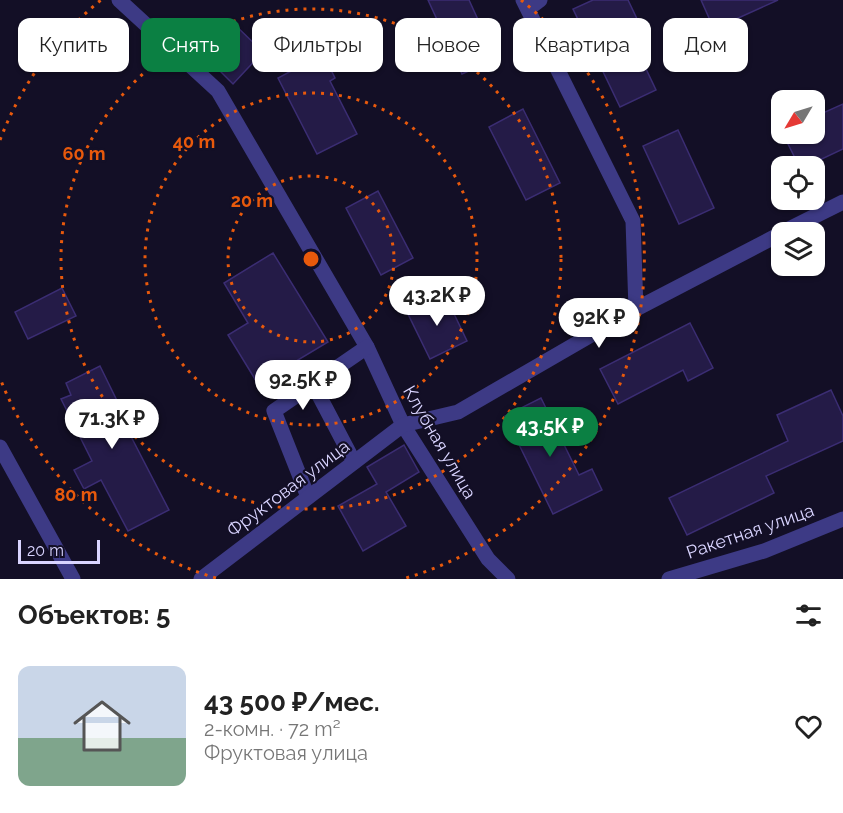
<!DOCTYPE html>
<html lang="ru">
<meta charset="utf-8">
<style>
:root{--surface:#fff;--page:#f2f2f2;--text:#222;--muted:#767676;--line:#e0e0e0;--accent:#0b8043}
body{margin:0;font-family:Raleway,sans-serif;background:var(--page);color:var(--text);height:100vh;display:flex;flex-direction:column;font-size:22px;white-space:nowrap}
*{box-sizing:border-box;margin:0}
p{font-size:20px;color:var(--muted)}
.icon{flex:none;width:33px;height:33px;fill:none;stroke:currentColor;stroke-width:2;stroke-linecap:round;stroke-linejoin:round}
.map{position:relative;height:579px;overflow:hidden}
.side{display:flex;flex-direction:column;background:var(--surface);flex:1}
.side>*{flex:none}
.guide{position:absolute;left:18px;top:18px;width:807px;height:54px;display:flex;gap:12px}
.needle{width:39px;rotate:232deg}
.tools{position:absolute;left:771px;top:90px;display:grid;gap:12px}
.tools a{display:grid;place-items:center;width:54px;height:54px;border-radius:12px;background:var(--surface);box-shadow:0 2px 4px #0004;font-size:30px}
.scale{position:absolute;left:18px;bottom:15px;width:82px;box-sizing:border-box;padding-left:6px;border:3px solid #d9d4ff;border-top:0;font-size:16px;line-height:21px;white-space:nowrap;color:#d9d4ff;-webkit-text-stroke:4px #130f26;paint-order:stroke}
.price{position:absolute;translate:-50% -51px;padding:0 14px;border-radius:21px;background:#fff;color:#222;font-size:20px;line-height:39px;filter:drop-shadow(0 2px 3px #0008)}
.price::after{content:'';position:absolute;left:50%;top:36px;width:18px;height:14px;margin-left:-9px;background:inherit;clip-path:polygon(0 0,100% 0,50% 100%)}
.price.active{background:var(--accent);color:#fff}
ul{padding:0;list-style:none}
li{display:flex;align-items:center;gap:18px;height:150px;padding:0 18px}
li+li{border-top:2px solid var(--line)}
li span{display:grid;place-items:center;flex:none;width:168px;height:120px;border-radius:12px;color:#555}
li>.icon{margin-inline-start:auto}
span .icon{width:72px;height:72px;fill:#fffc;stroke-width:1}
li b{font-size:26px}
h2{display:flex;justify-content:space-between;align-items:center;height:72px;padding:0 18px;font-size:26px}
.tag{padding:0 21px;border-radius:12px;background:var(--surface);box-shadow:0 2px 4px #0004;font-size:21px;line-height:54px}
.tag.active{background:var(--accent);color:#fff}
.map>svg:first-child{display:block}
.building{fill:#241b47;stroke:#3b2d73;stroke-width:1.5}
.lines{fill:none;stroke-linecap:round;stroke-linejoin:round}
.minor{stroke:#3d3a85;stroke-width:15}
.ring{fill:none;stroke:#e8590c;stroke-width:3;stroke-dasharray:3 6}
.labels{text-anchor:middle;dominant-baseline:central;stroke-width:4.5;stroke-linejoin:round;paint-order:stroke}
.street-label{font-size:18px;fill:#d9d4ff;stroke:#130f26}
.centre{fill:#e8590c;stroke:#130f26;stroke-width:3}
.ring-label{font-size:18px;text-anchor:middle;font-weight:bold;fill:#e8590c;stroke:#130f26;stroke-width:4.5;stroke-linejoin:round;paint-order:stroke}
</style>
<div class="map">
<svg width="843" height="579" viewBox="0 0 843 579">
<rect width="100%" height="100%" fill="#130f26"/>
<!-- building -->
<g class="building">
<polygon points="428,0 469,0 496,59 462,74"/>
<polygon points="593,0 628,0 638,21 626,27 656,90 620,107 573,9"/>
<polygon points="701,0 778,0 714,29"/>
<polygon points="232,22 263,52 233,84 202,53"/>
<polygon points="323,54 335,78 330,81 357,134 317,154 278,78"/>
<polygon points="843,104 843,149 807,166 799,166 783,134 814,134 814,117"/>
<polygon points="523,109 560,183 526,200 489,127"/>
<polygon points="678,130 714,208 679,224 643,146"/>
<polygon points="378,191 413,258 381,275 346,208"/>
<polygon points="273,253 328,342 258,384 228,335 248,323 224,283"/>
<polygon points="62,288 76,316 28,339 15,312"/>
<polygon points="445,295 467,341 430,359 407,312"/>
<polygon points="690,323 713,368 688,381 683,370 618,404 600,369"/>
<polygon points="100,366 126,419 123,421 169,510 128,531 101,480 84,489 74,470 92,461 61,399 71,395 66,383"/>
<polygon points="831,390 843,416 843,441 766,476 774,493 687,535 669,498 788,441 777,415"/>
<polygon points="541,398 579,475 592,469 602,490 553,514 505,416"/>
<polygon points="404,445 419,472 386,492 406,526 363,551 338,506 377,484 367,467"/>
</g>
<g class="lines">
<!-- minor -->
<g class="minor">
<polyline points="119,0 218,91 367,347 403,425 488,559 508,579"/>
<polyline points="523,0 633,221 636,309"/>
<polyline points="528,9 540,0"/>
<polyline points="783,232 843,202"/>
<polyline points="313,384 354,462"/>
<polyline points="0,447 73,579"/>
<polyline points="308,497 274,411 367,347"/>
<polyline points="201,579 403,425 458,412 636,309 782,233"/>
<polyline points="669,579 764,551 843,519"/>
</g>
</g>
<!-- distance rings -->
<g class="ring">
<circle cx="311" cy="259" r="83"/>
<circle cx="311" cy="259" r="166"/>
<circle cx="311" cy="259" r="250"/>
<path d="M216 578A333 333 0 0 1 0 378M0 140A333 333 0 0 1 101 0M521 0A333 333 0 0 1 406 578"/>
</g>
<g class="labels">
<!-- street labels -->
<g class="street-label">
<text transform="translate(440 442) rotate(60)">Клубная улица</text>
<text transform="translate(288 488) rotate(-37)">Фруктовая улица</text>
<text transform="translate(750 531) rotate(-19)">Ракетная улица</text>
</g>
</g>
<circle cx="311" cy="259" r="9" class="centre"/>
<g class="ring-label">
<text x="194" y="148">40 m</text>
<text x="84" y="160">60 m</text>
<text x="252" y="207">20 m</text>
<text x="76" y="501">80 m</text>
</g>
</svg>
<div class="tools">
<a><svg class="needle" viewBox="-14 -14 28 28"><path d="M0-13l5 13h-10z" fill="#e53935"/><path d="M0 13l5-13h-10z" fill="#767676"/></svg></a>
<a><svg class="icon" aria-label="locate" viewBox="0 0 24 24"><circle cx="12" cy="12" r="6"/><path d="M12 2v4M12 18v4M2 12h4M18 12h4"/></svg></a>
<a><svg class="icon" aria-label="layers" viewBox="0 0 24 24"><path d="M12 4l9 5-9 5-9-5zM3 14l9 5 9-5"/></svg></a>
</div>
<div class="scale">20 m</div>
<b class="price" style="left:437px;top:327px">43.2K ₽</b>
<b class="price" style="left:599px;top:349px">92K ₽</b>
<b class="price" style="left:303px;top:411px">92.5K ₽</b>
<b class="price" style="left:112px;top:450px">71.3K ₽</b>
<b class="price active" style="left:550px;top:458px">43.5K ₽</b>
<div class="guide">
<a class="tag">Купить</a>
<a class="tag active">Снять</a>
<a class="tag">Фильтры</a>
<a class="tag">Новое</a>
<a class="tag">Квартира</a>
<a class="tag">Дом</a>
</div>
</div>
<section class="side">
<h2>Объектов: 5<svg class="icon" aria-label="filters" viewBox="0 0 24 24"><path d="M4 7h16M4 17h16"/><circle cx="9" cy="7" r="2"/><circle cx="15" cy="17" r="2"/></svg></h2>
<ul>
<li><span style="background:linear-gradient(#c9d6e8 60%,#7fa58c 0)"><svg class="icon" aria-label="home" viewBox="0 0 24 24"><path d="M3 11l9-7 9 7M6 9v11h12V9"/></svg></span><div><b>43 500 ₽/мес.</b><p>2-комн. · 72 m²</p><p>Фруктовая улица</p></div><svg class="icon" aria-label="heart" viewBox="0 0 24 24"><path d="M12 20l-8-8c-3-5 5-10 8-4 3-6 11-1 8 4z"/></svg></li>
</ul>
</section>
